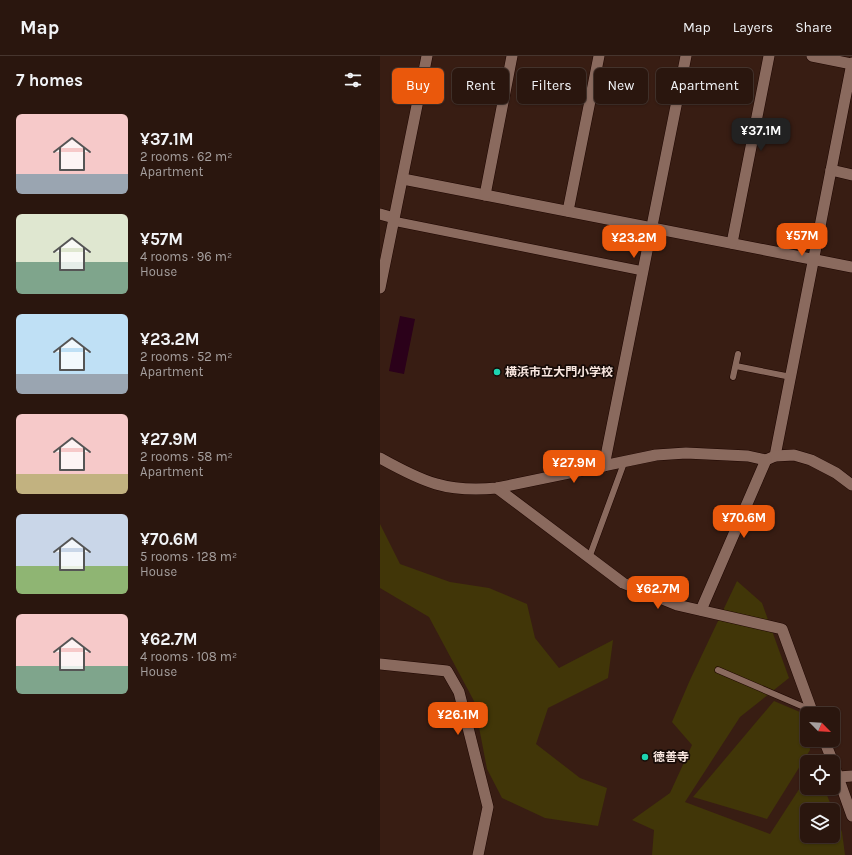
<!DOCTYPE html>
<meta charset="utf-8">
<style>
:root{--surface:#2a160e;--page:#36231c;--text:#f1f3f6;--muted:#a59f9e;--line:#46352e;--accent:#ea580c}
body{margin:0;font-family:Karla,"Noto Sans JP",sans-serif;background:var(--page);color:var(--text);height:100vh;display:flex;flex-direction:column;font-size:15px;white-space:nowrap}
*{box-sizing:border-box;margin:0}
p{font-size:13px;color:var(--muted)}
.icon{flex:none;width:22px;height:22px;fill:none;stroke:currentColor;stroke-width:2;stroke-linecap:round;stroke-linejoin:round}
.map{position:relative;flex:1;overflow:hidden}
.details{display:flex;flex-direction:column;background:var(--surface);width:380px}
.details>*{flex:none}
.banner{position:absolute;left:12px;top:12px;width:380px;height:36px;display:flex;gap:8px}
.needle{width:26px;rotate:114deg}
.tools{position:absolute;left:420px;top:651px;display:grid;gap:8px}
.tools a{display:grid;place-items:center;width:40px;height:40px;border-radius:6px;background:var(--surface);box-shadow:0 1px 3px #0004,0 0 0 1px var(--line);font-size:20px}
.price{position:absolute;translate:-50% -34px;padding:0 9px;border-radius:8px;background:var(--accent);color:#fff;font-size:13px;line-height:26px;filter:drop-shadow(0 1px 2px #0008)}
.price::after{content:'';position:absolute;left:50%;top:24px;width:12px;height:9px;margin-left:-6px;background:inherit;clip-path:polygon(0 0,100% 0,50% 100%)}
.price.active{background:#222;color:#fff}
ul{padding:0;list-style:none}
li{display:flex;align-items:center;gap:12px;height:100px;padding:0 16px}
li span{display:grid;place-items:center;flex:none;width:112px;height:80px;border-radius:6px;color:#555}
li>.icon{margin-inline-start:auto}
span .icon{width:48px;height:48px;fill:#fffc;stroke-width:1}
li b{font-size:17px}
h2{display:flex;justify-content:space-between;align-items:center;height:48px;padding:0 16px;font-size:17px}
.pill{padding:0 14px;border-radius:6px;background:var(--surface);box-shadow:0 1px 3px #0004,0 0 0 1px var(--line);font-size:14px;line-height:36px}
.pill.active{background:var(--accent);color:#fff}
header{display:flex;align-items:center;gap:24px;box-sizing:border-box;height:56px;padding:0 20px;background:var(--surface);border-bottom:1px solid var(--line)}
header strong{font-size:19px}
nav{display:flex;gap:22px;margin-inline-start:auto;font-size:14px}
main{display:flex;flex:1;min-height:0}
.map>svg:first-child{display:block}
.green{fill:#413608}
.water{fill:#2b011a}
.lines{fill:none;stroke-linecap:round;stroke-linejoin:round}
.service-casing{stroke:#1e0601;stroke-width:7}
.pedestrian-casing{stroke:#1e0601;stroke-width:10}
.minor-casing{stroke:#1e0601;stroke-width:12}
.service{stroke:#8a6a5e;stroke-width:6}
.pedestrian{stroke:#8a6a5e;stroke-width:9}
.minor{stroke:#8a6a5e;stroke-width:11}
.poi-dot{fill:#1dd5b1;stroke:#170b07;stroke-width:1.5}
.labels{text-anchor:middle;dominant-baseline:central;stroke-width:3.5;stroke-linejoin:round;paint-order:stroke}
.poi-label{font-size:12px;font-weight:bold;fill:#f9e7e0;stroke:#170b07;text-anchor:start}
</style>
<header>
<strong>Map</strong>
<nav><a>Map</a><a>Layers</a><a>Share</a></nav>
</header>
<main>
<section class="details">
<h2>7 homes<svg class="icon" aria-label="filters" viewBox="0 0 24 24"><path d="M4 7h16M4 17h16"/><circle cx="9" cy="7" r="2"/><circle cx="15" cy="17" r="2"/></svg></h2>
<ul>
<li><span style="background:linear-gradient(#f6c9c9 75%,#9aa5b1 0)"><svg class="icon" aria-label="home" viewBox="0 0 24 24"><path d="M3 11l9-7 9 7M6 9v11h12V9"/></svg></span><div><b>¥37.1M</b><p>2 rooms · 62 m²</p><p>Apartment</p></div></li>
<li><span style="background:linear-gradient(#dfe7d0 60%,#7fa58c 0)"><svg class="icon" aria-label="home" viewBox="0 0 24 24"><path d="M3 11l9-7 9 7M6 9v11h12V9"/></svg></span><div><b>¥57M</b><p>4 rooms · 96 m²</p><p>House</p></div></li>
<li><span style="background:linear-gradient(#bfe0f5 75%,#9aa5b1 0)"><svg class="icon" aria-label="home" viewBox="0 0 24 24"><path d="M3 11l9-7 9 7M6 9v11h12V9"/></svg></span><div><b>¥23.2M</b><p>2 rooms · 52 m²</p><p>Apartment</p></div></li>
<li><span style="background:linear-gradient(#f6c9c9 75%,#c2b280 0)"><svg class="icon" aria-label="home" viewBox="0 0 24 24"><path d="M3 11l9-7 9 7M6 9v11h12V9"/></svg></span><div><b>¥27.9M</b><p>2 rooms · 58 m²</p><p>Apartment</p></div></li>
<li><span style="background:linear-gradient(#c9d6e8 65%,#8fb573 0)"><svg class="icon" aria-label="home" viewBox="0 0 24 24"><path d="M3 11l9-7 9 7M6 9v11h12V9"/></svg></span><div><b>¥70.6M</b><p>5 rooms · 128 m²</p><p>House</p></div></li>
<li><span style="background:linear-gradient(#f6c9c9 65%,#7fa58c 0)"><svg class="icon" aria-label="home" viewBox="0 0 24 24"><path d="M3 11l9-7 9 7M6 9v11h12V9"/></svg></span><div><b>¥62.7M</b><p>4 rooms · 108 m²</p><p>House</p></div></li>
</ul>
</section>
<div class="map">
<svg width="472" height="799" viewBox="0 0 472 799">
<rect width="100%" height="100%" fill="#381d13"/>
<!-- green -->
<g class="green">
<polygon points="0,468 20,508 70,526 109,532 147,548 155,582 179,612 233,584 228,622 168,652 156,688 200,722 227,732 218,770 165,762 122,742 107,713 94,645 49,561 0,532"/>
<polygon points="357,525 382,547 409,622 360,661 305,746 390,778 427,721 427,732 444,732 453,754 427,754 427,780 453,780 453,754 462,776 465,799 272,799 274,774 252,764 290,737 312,689 292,666 310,624"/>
<polygon points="394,645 427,659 427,684 429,684 430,694 387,763 313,741"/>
</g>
<!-- water -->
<polygon class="water" points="20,260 35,263 24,318 9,315"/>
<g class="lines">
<!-- service casing -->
<g class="service-casing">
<g id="service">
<polyline points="356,310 411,321"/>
<polyline points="353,321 358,298"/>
<polyline points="209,502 244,407"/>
<polyline points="338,614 431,654"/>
</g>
</g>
<!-- pedestrian casing -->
<g class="pedestrian-casing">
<polyline id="pedestrian" points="13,165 263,215"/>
</g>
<!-- minor casing -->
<g class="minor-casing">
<g id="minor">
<polyline points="432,0 472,8"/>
<polyline points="451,114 472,119"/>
<polyline points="23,123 472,211"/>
<polyline points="105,139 132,0"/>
<polyline points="188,155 219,0"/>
<polyline points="0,158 14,162"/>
<polyline points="352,187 389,0"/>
<polyline points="0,232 47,0"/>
<polyline points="395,400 472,7"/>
<path d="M0,402c43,24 67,35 117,30l159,-33 30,-2 62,3 18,4 9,-4 19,-1 17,5 25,13 16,12"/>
<polyline points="224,410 306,0"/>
<polyline points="117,432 243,527 297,549 402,573 433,658"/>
<polyline points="321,554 386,404"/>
<polyline points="0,608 67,615 79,636 108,751 98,799"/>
<polyline points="444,684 453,706"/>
<polyline points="453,707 472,760"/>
<polyline points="459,721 472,720"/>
</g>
</g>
<!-- service -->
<use href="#service" class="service"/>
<!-- pedestrian -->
<use href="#pedestrian" class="pedestrian"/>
<!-- minor -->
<use href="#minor" class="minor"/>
</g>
<!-- markers -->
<g class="poi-dot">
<circle cx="117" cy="316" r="4"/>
<circle cx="265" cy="701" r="4"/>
</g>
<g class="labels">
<!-- poi labels -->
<g class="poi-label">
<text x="125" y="316">横浜市立大門小学校</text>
<text x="273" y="701">徳善寺</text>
</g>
</g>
</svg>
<div class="tools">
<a><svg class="needle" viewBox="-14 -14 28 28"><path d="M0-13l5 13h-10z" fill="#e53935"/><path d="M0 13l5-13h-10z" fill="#a59f9e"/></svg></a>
<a><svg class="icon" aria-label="locate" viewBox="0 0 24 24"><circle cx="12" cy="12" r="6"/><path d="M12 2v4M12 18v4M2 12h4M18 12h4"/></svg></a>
<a><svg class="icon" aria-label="layers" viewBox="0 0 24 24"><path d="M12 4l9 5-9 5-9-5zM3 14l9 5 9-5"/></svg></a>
</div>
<b class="price active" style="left:381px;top:96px">¥37.1M</b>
<b class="price" style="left:422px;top:201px">¥57M</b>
<b class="price" style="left:254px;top:203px">¥23.2M</b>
<b class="price" style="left:194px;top:428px">¥27.9M</b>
<b class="price" style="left:364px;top:483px">¥70.6M</b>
<b class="price" style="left:278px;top:554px">¥62.7M</b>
<b class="price" style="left:78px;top:680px">¥26.1M</b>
<div class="banner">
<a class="pill active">Buy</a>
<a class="pill">Rent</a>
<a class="pill">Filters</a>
<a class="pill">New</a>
<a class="pill">Apartment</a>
</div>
</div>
</main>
